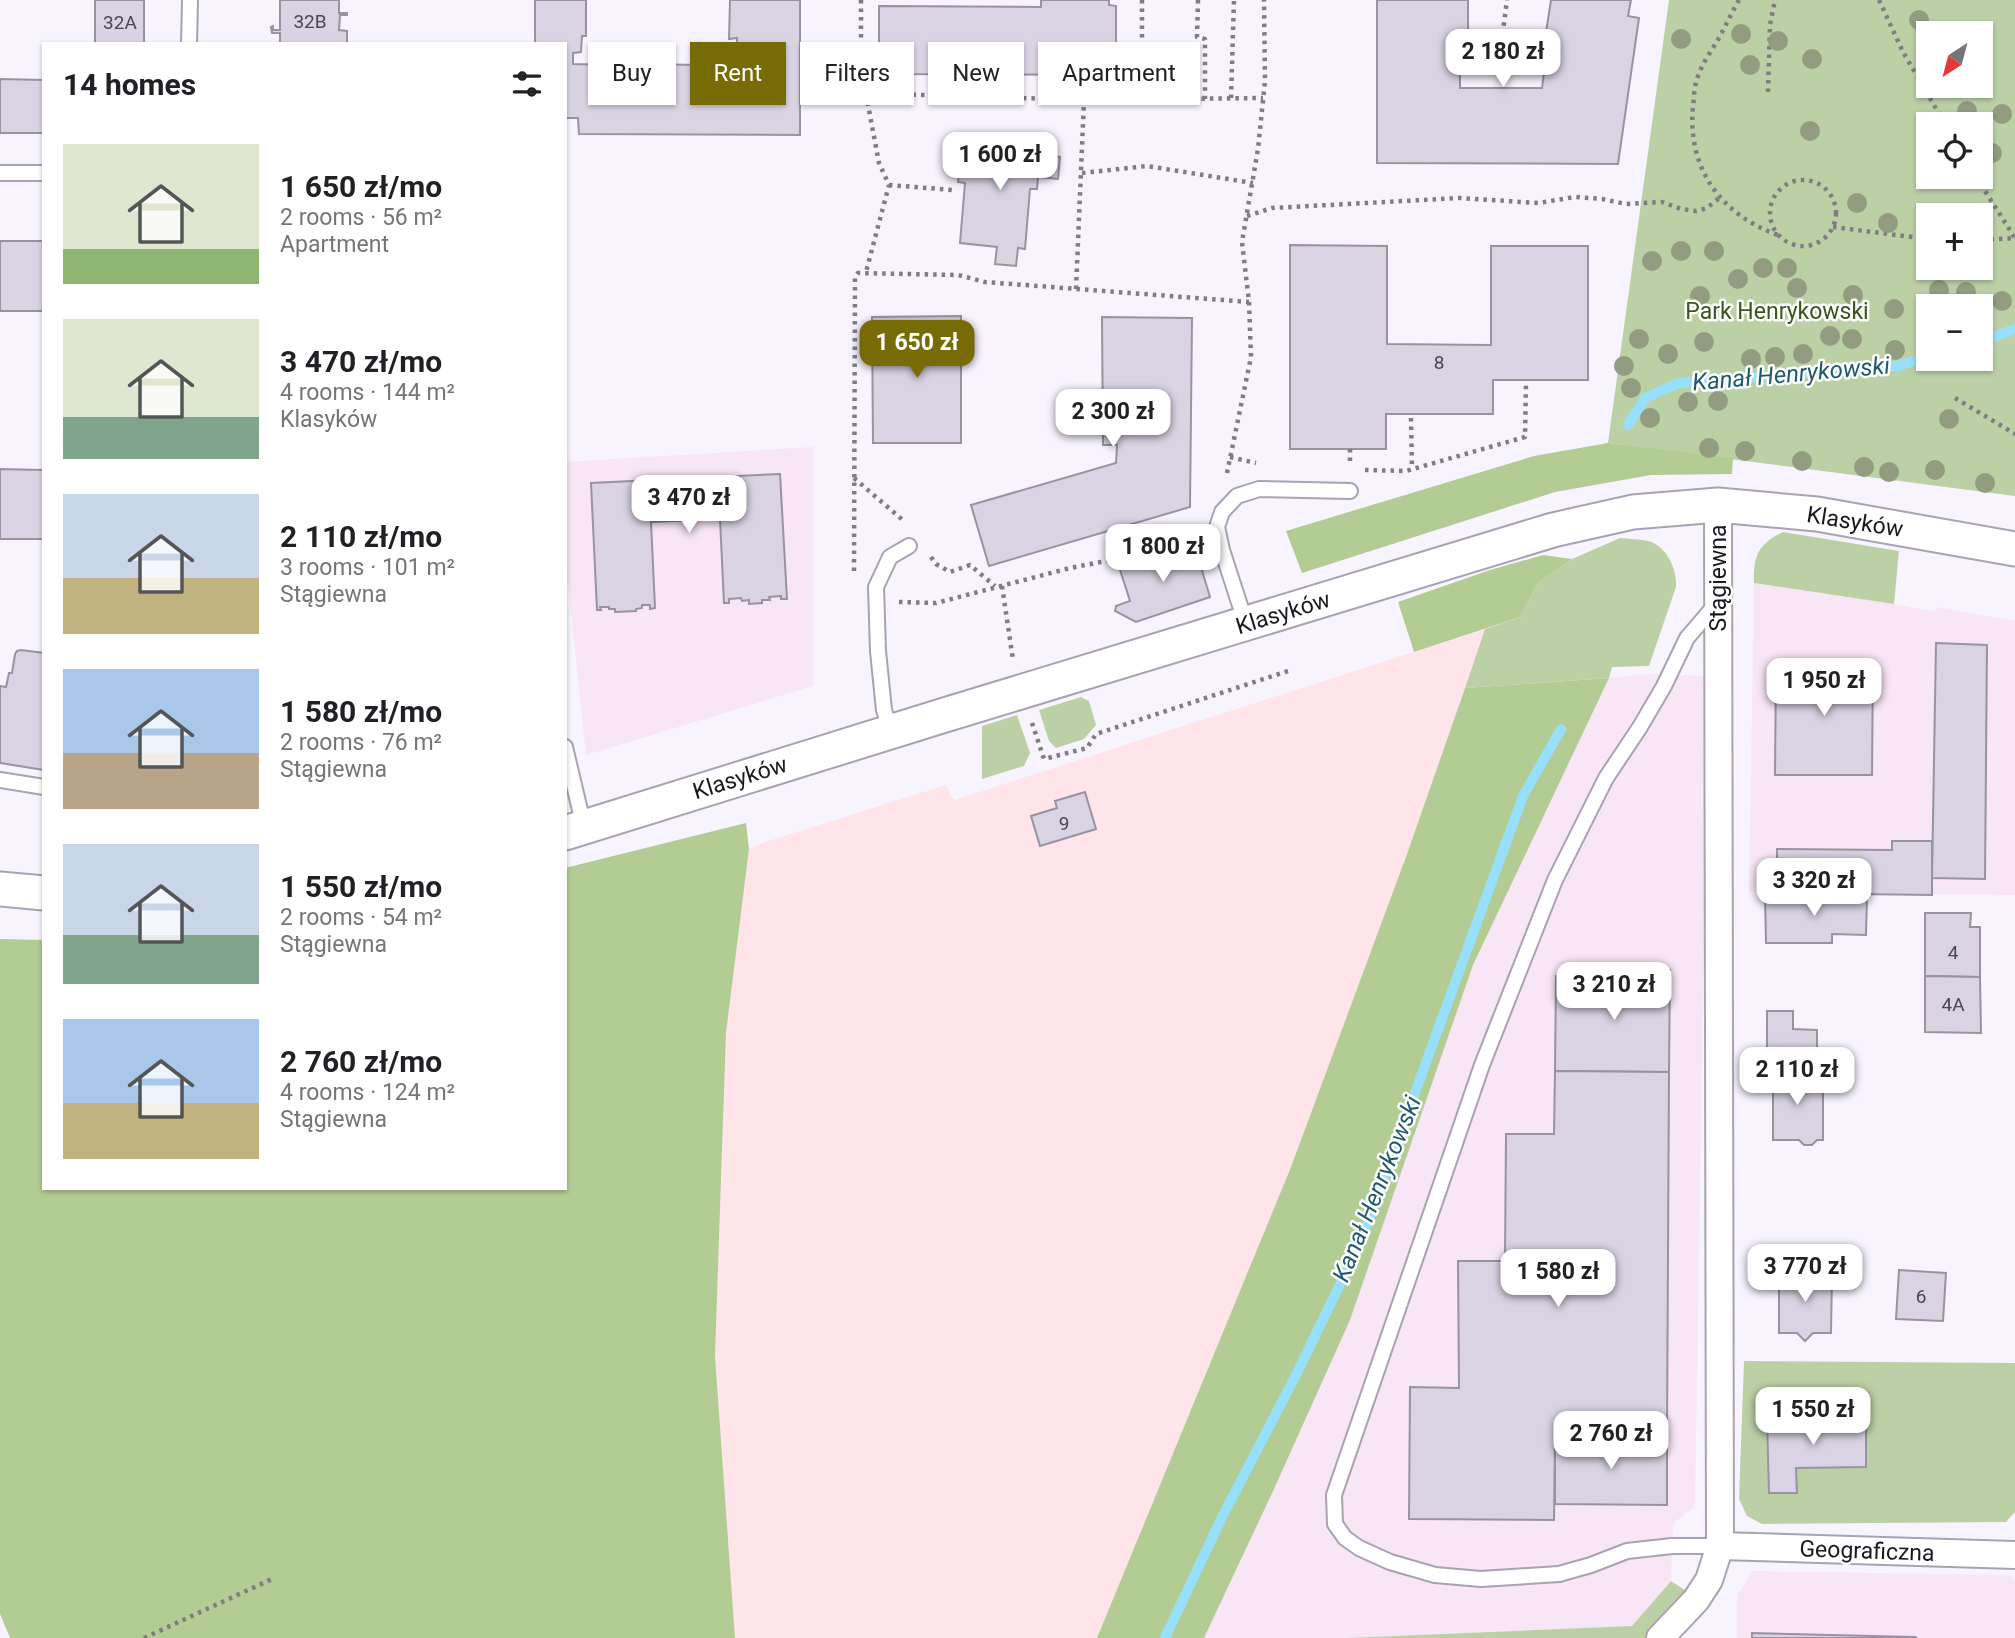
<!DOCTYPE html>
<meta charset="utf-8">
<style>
:root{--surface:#fff;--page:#f6f6f6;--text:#202124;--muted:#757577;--accent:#766b04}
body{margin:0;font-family:Roboto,sans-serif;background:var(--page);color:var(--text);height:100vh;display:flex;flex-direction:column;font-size:26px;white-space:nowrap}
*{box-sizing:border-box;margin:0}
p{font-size:23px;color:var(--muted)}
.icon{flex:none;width:38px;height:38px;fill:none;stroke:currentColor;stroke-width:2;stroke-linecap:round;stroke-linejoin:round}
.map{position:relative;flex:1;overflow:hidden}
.panel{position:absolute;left:42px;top:42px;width:525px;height:1148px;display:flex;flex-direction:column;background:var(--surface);border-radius:0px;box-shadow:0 2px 5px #0004}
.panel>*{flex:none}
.banner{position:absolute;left:588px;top:42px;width:665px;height:63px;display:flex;gap:14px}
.needle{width:46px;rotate:216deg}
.tools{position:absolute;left:1916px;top:21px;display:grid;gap:14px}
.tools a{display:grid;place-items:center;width:77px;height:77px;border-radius:0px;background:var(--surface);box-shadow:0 2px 5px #0004;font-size:35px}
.price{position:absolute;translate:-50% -60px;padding:0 16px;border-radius:14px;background:#fff;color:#222;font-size:23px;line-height:46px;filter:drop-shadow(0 2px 4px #0008)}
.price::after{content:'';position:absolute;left:50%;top:42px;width:21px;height:16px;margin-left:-10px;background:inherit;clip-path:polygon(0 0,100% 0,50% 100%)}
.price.current{background:var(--accent);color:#fff}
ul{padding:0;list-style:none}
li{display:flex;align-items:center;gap:21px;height:175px;padding:0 21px}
li span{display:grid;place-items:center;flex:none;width:196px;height:140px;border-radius:0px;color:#555}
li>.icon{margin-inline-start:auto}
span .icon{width:84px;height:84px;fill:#fffc;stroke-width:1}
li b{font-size:30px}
h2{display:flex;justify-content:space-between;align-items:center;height:84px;padding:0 21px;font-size:30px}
.tag{padding:0 24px;border-radius:0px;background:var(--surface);box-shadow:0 2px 5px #0004;font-size:24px;line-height:63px}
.tag.current{background:var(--accent);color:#fff}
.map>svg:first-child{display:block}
.commercial{fill:#f8e5f6}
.industrial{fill:#ffe4ea}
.green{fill:#bcd0a6;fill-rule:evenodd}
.forest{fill:#b2cc93}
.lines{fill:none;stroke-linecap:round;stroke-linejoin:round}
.stream{stroke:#97e0fc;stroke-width:10}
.building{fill:#d9d3e4;stroke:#9892a2;stroke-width:2}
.service-casing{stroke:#a9a2b3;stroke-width:18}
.minor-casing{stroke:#a9a2b3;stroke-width:30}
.tertiary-casing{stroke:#a9a2b3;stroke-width:37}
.path{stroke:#7f7c84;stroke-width:4.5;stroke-dasharray:3.5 5;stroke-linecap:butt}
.service{stroke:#fff;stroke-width:14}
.minor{stroke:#fff;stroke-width:26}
.tertiary{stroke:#fff;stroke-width:33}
.tree{fill:#919c80}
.labels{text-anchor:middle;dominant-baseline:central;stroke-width:5;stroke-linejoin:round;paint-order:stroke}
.number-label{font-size:19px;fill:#4a4750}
.park-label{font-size:23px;fill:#3c5419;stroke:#fff}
.street-label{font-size:23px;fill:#1a181e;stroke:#fff}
.water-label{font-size:24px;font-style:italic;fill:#1f596d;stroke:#fff}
</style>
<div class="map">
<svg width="2015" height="1638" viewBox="0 0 2015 1638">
<rect width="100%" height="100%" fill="#f8f4ff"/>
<!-- commercial -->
<g class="commercial">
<polygon points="813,447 813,686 586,755 565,555 565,462"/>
<polygon points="1754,583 1894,604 1935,612 1936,607 2015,621 2015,895 1749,892"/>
<polygon points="1647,674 1708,676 1695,1507 1673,1523 1671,1581 1632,1626 1348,1638 1204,1638 1274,1489 1350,1320 1473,965 1609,678"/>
<polygon points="1753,1571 2010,1575 2015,1581 2015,1638 1737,1638 1737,1595"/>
</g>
<!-- industrial -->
<polygon class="industrial" points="1485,629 1407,854 1291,1167 1097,1638 735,1638 715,1356 726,1033 749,849 765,842 946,785 954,800"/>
<!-- green -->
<g class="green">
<path d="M1669,0h346v496l-407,-53zM1928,33h53v53h-53zM1928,124h53v53h-53zM1928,215h53v53h-53zM1928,306h53v53h-53z"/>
<path d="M1783,532l116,19 -5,53 -140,-21c-1,-27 4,-39 29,-51z"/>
<path d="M1620,538c9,1 19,1 28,3 19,5 29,28 28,46l-27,79 -37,1 -3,11 -144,10 20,-59 35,-12 18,-34 34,-24z"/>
<polygon points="1081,697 1089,701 1096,725 1084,739 1056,748 1049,741 1039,710"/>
<polygon points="1017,715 1030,753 1024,766 982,779 982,726"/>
<polygon points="1744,1361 2015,1363 2015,1512 2006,1522 1762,1524 1747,1516 1739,1499"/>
<polygon points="1671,1581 1691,1594 1645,1638 1348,1638 1632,1626"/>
</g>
<!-- forest -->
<g class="forest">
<polygon points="1608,443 1733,458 1732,474 1651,475 1555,492 1302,573 1286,531 1534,456"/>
<polygon points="1543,555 1572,559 1538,583 1520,617 1414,652 1398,602 1490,570"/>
<polygon points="1609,678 1473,965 1350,1320 1274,1489 1204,1638 1097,1638 1291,1167 1407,854 1465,688"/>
<polygon points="746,823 749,849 726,1033 715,1356 735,1638 10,1638 0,1614 0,939 44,940 44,1188 565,1188 565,868"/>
</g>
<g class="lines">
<!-- stream -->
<g class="stream">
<polyline points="1981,342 2015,329"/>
<polyline points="1628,425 1645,398 1678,383 1897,366 1928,357"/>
<polyline points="1165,1638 1221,1519 1296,1375 1361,1241 1523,796 1561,729"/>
</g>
</g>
<!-- building -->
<g class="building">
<rect x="95" y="0" width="49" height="44"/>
<polygon points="280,0 339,0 339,13 347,13 347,15 340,15 339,30 347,31 347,44 280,44 280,33 272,33 271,27 273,26 273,30 280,30"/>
<polygon points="535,0 586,0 586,36 582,36 581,52 573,53 573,64 616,65 617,72 629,72 628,65 632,64 632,68 648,68 648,64 699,65 699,68 715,68 715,65 729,65 730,50 732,49 732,53 737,52 737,38 729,39 730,0 800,0 800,135 579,134 578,118 565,118 565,44 535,44"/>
<polygon points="1041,0 1109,0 1109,5 1116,6 1116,75 879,74 879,6 1041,7"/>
<polygon points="1377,0 1468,0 1468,50 1448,50 1448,64 1468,64 1468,67 1460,67 1460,88 1542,88 1544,72 1540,72 1541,67 1553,70 1554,59 1542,58 1551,0 1631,0 1628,16 1639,18 1618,164 1377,163"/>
<polygon points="0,79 44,80 44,133 0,133"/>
<polygon points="962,136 1041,143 1040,155 1060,157 1058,179 1038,177 1037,189 1030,189 1025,249 1018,248 1016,266 995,264 997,247 960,243 965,183 958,182"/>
<rect x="0" y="241" width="44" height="70"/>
<polygon points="1290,245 1387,246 1387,344 1491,345 1491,246 1588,246 1588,380 1493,380 1493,414 1386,414 1386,449 1290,449"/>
<polygon points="961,316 961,443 873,443 872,317"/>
<polygon points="1102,317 1192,318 1190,507 989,566 971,505 1116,463 1117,445 1103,445"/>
<polygon points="0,469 43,470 44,539 0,539"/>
<polygon points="780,474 787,599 781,599 781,596 769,597 770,600 762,600 762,603 749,604 749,600 742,601 741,598 729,599 729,603 724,603 720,519 651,522 655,608 650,609 650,605 642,605 642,608 636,609 636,611 615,612 615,609 609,609 609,607 600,607 601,610 597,610 591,483"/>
<polygon points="1194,544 1210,597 1136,622 1115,611 1116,606 1130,601 1119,567"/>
<polygon points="1936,643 1987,645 1985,879 1932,878"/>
<polygon points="21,650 44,653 44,770 0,763 0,686 6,687 9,673 12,673 15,654 17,651"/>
<polygon points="1776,662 1873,662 1872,775 1775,775"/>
<polygon points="1085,792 1096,829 1040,846 1031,816 1057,808 1055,801"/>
<polygon points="1892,841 1932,841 1932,895 1777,893 1777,849 1892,850"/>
<polygon points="1765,896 1867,896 1866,935 1832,934 1832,943 1766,943"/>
<polygon points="1925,913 1971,913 1970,927 1980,927 1980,977 1925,976"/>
<polygon points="1613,969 1670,970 1669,1072 1555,1071 1556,976 1613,976"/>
<polygon points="1925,976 1980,977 1981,1033 1925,1032"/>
<polygon points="1767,1011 1793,1011 1793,1029 1817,1030 1817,1052 1767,1051"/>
<polygon points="1778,1067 1812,1068 1812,1090 1823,1090 1823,1140 1817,1140 1812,1145 1804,1145 1799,1140 1773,1140 1773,1090 1778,1090"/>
<polygon points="1555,1071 1669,1072 1667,1438 1555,1438 1554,1520 1409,1519 1410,1387 1459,1388 1458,1261 1505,1261 1506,1134 1554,1134"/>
<polygon points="1793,1269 1801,1269 1807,1276 1832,1276 1831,1333 1813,1333 1805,1341 1797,1333 1779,1333 1779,1275 1786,1276"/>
<polygon points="1899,1270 1946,1273 1943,1321 1896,1319"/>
<polygon points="1866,1416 1866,1467 1796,1468 1797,1493 1769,1493 1767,1417"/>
<polygon points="1555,1438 1667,1438 1667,1505 1555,1504"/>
<polygon points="1752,1633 1915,1637 1917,1638 1752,1638"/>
</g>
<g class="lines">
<!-- service casing -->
<g class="service-casing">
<g id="service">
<polyline points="189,44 190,0"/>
<polyline points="0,173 44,173"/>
<polyline points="1717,603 1687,638 1664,686 1640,727 1606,778 1555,880 1482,1065 1334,1495 1335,1524 1345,1538 1359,1548 1390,1562 1435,1575 1481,1579 1559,1574 1591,1565 1627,1551 1672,1546 1720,1546"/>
<polyline points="1246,624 1222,550 1217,527 1222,512 1237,496 1259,489 1350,491"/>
<polyline points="891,731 884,710 878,651 876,587 890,557 909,546"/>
<polyline points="565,747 584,827"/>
<polyline points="0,780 44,787"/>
</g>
</g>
<!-- minor casing -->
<g class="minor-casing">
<g id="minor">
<polyline points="1720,1546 2015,1555"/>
<polyline points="1660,1638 1696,1600 1709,1580 1720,1546 1718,505"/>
</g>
</g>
<!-- tertiary casing -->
<g class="tertiary-casing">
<g id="tertiary">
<polyline points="565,833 948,714 1553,530 1633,512 1718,505 1817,514 2015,549"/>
<polyline points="0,889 44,893"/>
</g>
</g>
<!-- path -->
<g class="path">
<polyline points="861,0 861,93 1084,100 1263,98"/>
<polyline points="1142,0 1142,99"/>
<polyline points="1198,0 1197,37 1205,39 1205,99"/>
<path d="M1739,0c-7,12 -13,25 -20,38 -7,12 -16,24 -21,38 -4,10 -4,21 -5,31 -6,61 28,108 85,128"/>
<polyline points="1879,0 1903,52 1945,124"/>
<polyline points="1469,54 1500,54 1507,0"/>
<polyline points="1500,54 1542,62"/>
<polyline points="1768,92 1770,25 1775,0"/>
<polyline points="866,94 879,163 889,185 866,272"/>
<polyline points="1231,98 1234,0"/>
<polyline points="1082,173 1147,166 1253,183"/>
<polyline points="1976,177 2015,238 1981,240"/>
<circle cx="1803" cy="213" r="33"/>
<polyline points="889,185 953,190"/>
<polyline points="1247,216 1272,208 1460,198 1538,203 1575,197 1602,199 1626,204 1662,202 1681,209 1696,211 1707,208 1719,198"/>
<polyline points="1833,227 1928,239"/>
<polyline points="1076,289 1084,100"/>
<polyline points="1955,398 2015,434"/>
<polyline points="1411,418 1412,469"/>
<polyline points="1350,449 1350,466"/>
<polyline points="1230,457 1256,463"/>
<polyline points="1365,470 1406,471 1525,437 1526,383"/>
<polyline points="1227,473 1251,357 1249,302 1242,242 1258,149 1265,81 1264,0"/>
<polyline points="854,478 905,522"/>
<polyline points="931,557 936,564 950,572 970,565 995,586"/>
<polyline points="854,571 855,278 858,273 958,275 985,282 1249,302"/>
<polyline points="1002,586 1013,660"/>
<polyline points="899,602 936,603 1070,568 1111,560 1196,534"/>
<polyline points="1032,723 1044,759 1087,748 1096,734 1291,670"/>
<polyline points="144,1638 272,1579"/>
</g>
<!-- service -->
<use href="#service" class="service"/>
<!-- minor -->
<use href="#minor" class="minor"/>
<!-- tertiary -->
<use href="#tertiary" class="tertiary"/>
</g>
<!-- trees -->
<g class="tree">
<circle cx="1919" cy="20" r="10"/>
<circle cx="1741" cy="34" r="10"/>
<circle cx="1681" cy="39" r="10"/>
<circle cx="1778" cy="41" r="10"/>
<circle cx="1812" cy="59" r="10"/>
<circle cx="1750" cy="65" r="10"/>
<circle cx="1967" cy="111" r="10"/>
<circle cx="2002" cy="114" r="10"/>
<circle cx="1810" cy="131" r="10"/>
<circle cx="1992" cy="153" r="10"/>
<circle cx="1857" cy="203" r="10"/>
<circle cx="1888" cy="223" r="10"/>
<circle cx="1681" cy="251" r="10"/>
<circle cx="1714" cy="251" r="10"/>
<circle cx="1652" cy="261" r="10"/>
<circle cx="1763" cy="268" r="10"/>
<circle cx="1787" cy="268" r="10"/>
<circle cx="1738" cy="279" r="10"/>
<circle cx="1797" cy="288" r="10"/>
<circle cx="1939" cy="290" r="10"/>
<circle cx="1966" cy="292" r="10"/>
<circle cx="1853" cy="295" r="10"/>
<circle cx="1700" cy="296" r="10"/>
<circle cx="2002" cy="301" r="10"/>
<circle cx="1894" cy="309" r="10"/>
<circle cx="1830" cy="336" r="10"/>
<circle cx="1639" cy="339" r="10"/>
<circle cx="1852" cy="339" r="10"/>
<circle cx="1704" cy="342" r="10"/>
<circle cx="1895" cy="350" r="10"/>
<circle cx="1668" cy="354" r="10"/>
<circle cx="1803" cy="354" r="10"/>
<circle cx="1775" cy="357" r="10"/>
<circle cx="1751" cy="359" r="10"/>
<circle cx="1624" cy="366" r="10"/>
<circle cx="1631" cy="388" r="10"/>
<circle cx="1718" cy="401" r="10"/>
<circle cx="1688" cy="402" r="10"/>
<circle cx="1650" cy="418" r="10"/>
<circle cx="1949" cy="419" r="10"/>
<circle cx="1709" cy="448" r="10"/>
<circle cx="1745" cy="451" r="10"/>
<circle cx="1802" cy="461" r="10"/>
<circle cx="1864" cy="467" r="10"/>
<circle cx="1935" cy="470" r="10"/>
<circle cx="1889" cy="472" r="10"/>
<circle cx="1985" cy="483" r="10"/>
</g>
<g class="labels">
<!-- number labels -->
<g class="number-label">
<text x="310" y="21">32B</text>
<text x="120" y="22">32A</text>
<text x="1439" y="362">8</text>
<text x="1064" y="823">9</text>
<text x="1953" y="952">4</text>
<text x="1953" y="1004">4A</text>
<text x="1921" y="1296">6</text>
</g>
<!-- park labels -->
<g class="park-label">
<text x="1777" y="311">Park Henrykowski</text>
</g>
<!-- street labels -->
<g class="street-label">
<text transform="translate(1855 522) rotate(9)">Klasyków</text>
<text transform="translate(1718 578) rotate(-90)">Stągiewna</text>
<text transform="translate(1283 613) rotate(-17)">Klasyków</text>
<text transform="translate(740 778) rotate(-17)">Klasyków</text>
<text transform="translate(1867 1551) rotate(2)">Geograficzna</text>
</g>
<!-- water labels -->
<g class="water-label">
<text transform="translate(1791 374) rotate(-5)">Kanał Henrykowski</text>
<text transform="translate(1377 1189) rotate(-68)">Kanał Henrykowski</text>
</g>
</g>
</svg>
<div class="tools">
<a><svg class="needle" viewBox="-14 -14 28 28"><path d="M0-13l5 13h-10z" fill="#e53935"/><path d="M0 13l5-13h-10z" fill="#757577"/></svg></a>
<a><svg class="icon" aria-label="locate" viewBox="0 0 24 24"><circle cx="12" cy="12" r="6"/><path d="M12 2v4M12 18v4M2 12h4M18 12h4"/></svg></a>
<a>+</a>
<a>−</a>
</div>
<b class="price" style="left:1503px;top:89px">2 180 zł</b>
<b class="price" style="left:1000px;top:192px">1 600 zł</b>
<b class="price current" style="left:917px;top:380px">1 650 zł</b>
<b class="price" style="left:1113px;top:449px">2 300 zł</b>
<b class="price" style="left:689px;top:535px">3 470 zł</b>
<b class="price" style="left:1163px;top:584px">1 800 zł</b>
<b class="price" style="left:1824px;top:718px">1 950 zł</b>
<b class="price" style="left:1814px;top:918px">3 320 zł</b>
<b class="price" style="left:1614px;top:1022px">3 210 zł</b>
<b class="price" style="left:1797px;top:1107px">2 110 zł</b>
<b class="price" style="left:1805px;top:1304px">3 770 zł</b>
<b class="price" style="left:1558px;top:1309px">1 580 zł</b>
<b class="price" style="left:1813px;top:1447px">1 550 zł</b>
<b class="price" style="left:1611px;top:1471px">2 760 zł</b>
<div class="banner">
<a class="tag">Buy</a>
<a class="tag current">Rent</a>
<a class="tag">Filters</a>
<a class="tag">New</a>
<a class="tag">Apartment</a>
</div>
<section class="panel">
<h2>14 homes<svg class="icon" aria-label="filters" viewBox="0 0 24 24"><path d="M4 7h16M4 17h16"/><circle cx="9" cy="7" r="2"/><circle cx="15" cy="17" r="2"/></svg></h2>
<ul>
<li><span style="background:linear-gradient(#dfe7d0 75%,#8fb573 0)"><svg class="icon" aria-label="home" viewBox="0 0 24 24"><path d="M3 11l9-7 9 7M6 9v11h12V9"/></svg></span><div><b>1 650 zł/mo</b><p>2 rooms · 56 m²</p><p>Apartment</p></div></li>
<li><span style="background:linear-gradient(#dfe7d0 70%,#7fa58c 0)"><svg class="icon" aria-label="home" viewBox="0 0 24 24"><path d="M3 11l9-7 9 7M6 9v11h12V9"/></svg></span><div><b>3 470 zł/mo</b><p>4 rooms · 144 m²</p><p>Klasyków</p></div></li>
<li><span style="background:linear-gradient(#c9d6e8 60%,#c2b280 0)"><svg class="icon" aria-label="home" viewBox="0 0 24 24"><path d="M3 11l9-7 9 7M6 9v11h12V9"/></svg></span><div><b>2 110 zł/mo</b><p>3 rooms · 101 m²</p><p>Stągiewna</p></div></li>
<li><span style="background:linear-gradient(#a9c7e8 60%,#b9a48a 0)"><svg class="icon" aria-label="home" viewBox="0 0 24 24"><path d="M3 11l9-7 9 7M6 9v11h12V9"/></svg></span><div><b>1 580 zł/mo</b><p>2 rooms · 76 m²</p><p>Stągiewna</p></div></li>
<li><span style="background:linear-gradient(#c9d6e8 65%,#7fa58c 0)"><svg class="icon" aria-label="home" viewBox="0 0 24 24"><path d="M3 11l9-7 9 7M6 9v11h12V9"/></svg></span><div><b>1 550 zł/mo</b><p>2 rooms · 54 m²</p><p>Stągiewna</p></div></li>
<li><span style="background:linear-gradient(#a9c7e8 60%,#c2b280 0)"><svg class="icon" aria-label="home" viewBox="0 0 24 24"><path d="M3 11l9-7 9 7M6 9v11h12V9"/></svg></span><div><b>2 760 zł/mo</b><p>4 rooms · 124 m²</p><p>Stągiewna</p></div></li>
</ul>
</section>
</div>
